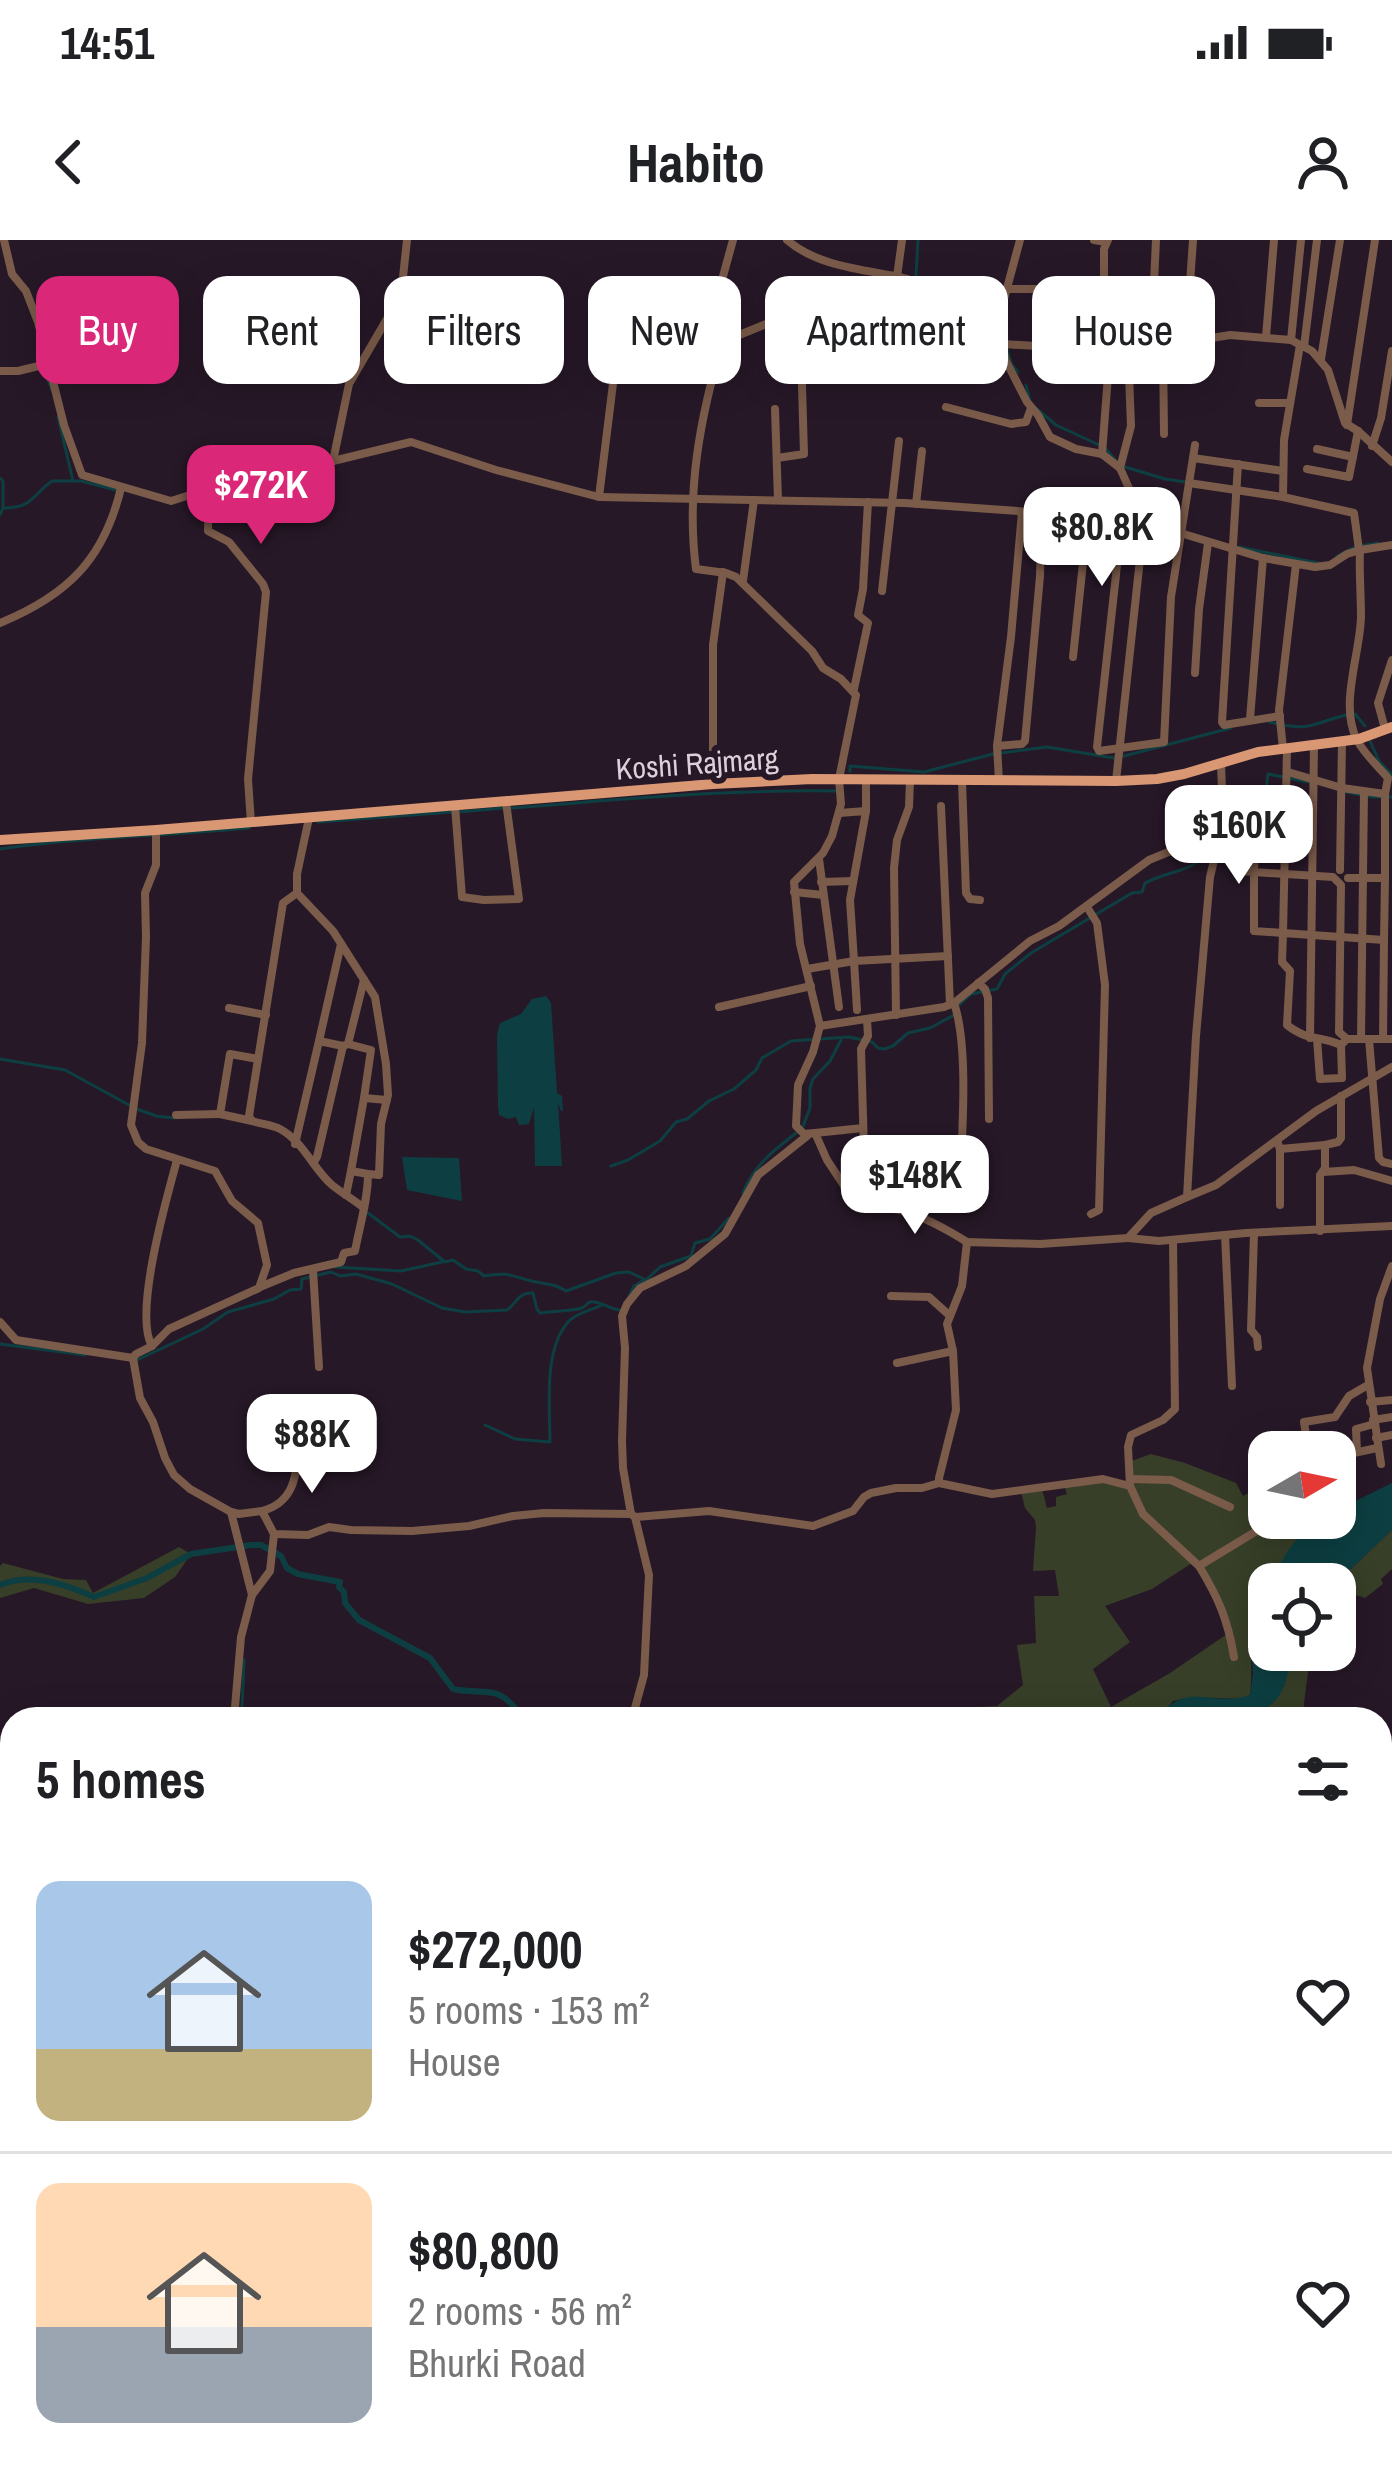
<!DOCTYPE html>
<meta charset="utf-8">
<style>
:root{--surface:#fff;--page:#f2f2f2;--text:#202124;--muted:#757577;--line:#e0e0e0;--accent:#db2777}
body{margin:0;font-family:"Archivo Narrow",sans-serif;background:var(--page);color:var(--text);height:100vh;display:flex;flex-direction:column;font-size:45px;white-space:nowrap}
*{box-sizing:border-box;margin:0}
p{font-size:39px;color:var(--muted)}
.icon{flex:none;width:66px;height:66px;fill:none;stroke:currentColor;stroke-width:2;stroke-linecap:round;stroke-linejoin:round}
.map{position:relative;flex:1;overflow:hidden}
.details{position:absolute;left:0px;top:1467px;width:1392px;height:771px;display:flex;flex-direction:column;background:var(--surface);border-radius:36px 36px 0 0;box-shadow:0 6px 30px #0003}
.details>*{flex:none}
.guide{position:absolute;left:36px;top:36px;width:1320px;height:108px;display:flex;gap:24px}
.needle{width:78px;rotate:81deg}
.controls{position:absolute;left:1248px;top:1191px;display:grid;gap:24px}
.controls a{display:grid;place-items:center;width:108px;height:108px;border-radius:24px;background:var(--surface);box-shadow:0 6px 30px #0003;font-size:60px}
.price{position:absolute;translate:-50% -102px;padding:0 27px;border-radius:24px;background:#fff;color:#222;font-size:39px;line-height:78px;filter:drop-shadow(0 3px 6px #0008)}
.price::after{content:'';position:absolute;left:50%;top:72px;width:36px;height:27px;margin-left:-18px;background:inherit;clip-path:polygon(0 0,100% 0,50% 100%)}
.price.on{background:var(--accent);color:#fff}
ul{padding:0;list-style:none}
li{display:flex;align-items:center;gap:36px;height:300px;padding:0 36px}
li+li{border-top:3px solid var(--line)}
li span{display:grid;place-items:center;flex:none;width:336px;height:240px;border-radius:24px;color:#555}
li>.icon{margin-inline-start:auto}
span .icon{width:144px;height:144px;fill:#fffc;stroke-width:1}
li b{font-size:51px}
h2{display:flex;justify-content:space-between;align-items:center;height:144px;padding:0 36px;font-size:51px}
.tag{padding:0 42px;border-radius:24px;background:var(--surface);box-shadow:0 6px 30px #0003;font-size:42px;line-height:108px}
.tag.on{background:var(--accent);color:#fff}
.status{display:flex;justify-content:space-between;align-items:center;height:84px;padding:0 60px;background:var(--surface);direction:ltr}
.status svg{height:33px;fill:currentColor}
header{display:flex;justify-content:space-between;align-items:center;height:156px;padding:0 36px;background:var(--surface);font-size:54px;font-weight:700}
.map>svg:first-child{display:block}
.green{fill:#383f28;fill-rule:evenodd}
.water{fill:#0d3f42}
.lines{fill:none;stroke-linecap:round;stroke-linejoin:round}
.stream{stroke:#0d3f42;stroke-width:3}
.canal{stroke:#0d3f42;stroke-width:6}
.minor{stroke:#7b5b4a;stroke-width:8}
.major{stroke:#da9774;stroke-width:10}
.labels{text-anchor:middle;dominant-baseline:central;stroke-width:12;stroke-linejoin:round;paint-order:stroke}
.street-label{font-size:30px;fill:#dcd1db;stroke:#271827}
</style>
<div class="status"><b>14:51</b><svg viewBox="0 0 49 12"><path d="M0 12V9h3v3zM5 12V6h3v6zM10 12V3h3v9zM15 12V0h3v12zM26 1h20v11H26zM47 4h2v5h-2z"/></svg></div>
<header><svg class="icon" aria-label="back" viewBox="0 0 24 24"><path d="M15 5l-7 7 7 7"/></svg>Habito<svg class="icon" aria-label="person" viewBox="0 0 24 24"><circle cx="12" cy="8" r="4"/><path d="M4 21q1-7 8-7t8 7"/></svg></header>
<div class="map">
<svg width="1392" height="2237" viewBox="0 0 1392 2237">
<rect width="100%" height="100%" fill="#271827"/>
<!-- green -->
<g class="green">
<path d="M1151,1214l34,9 51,20 7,13 26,-14v36h56c-34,24 -51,53 -65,92 -4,12 -9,24 -9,37 0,17 1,31 -1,48l-8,4 -49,-2 -20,4 -10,12 -18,6h-165l-1,-12 18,-1 26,-21 -6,-40 19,-2 -2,-47h25l-4,-26 -22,1 3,-44 -1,-7 -10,-12 -4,-16 21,-3 5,19 9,-2v-9l11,-3 -3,-9 33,-5 30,7 2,-25zM1192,1323l10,14 28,55 -60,41 -59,34 -18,-38 37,-27 -25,-36 47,-17z"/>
<polygon points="1392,1290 1392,1329 1381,1339 1383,1344 1365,1358 1349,1353 1335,1367 1335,1344"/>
<polygon points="179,1307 191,1314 175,1337 144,1358 88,1364 34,1348 0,1358 0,1326 3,1323 63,1339 86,1340 93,1353"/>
<polygon points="1292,1410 1311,1410 1304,1463 1305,1479 1166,1479 1198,1471 1215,1474 1248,1475 1290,1428"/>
<polygon points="12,1555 12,1681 7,1683 0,1678 0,1556"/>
<polygon points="978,2226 1075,2226 1098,2234 1135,2227 1159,2237 971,2237"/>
</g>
<!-- water -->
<g class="water">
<polygon points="546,756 551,763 557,853 562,856 563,871 561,871 558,863 562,926 535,926 534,867 529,884 519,885 516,877 508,879 499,875 498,866 497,795 500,783 521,774 532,759"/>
<polygon points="402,917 459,918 462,961 407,950"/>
<path d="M1392,1243v47l-57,54h-65c11,-26 34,-65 65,-66v-7z"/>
<path d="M1269,1345v65h23c-8,69 -32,65 -91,62 -17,-1 -37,7 -56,7 17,-6 26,-19 44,-22 21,-2 41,6 61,-2l3,-21 -2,-29z"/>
</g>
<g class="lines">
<!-- stream -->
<g class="stream">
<polyline points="918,0 916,36 923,41"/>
<path d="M942,51c23,12 37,29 63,22l2,28"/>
<polyline points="909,70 913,44"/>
<polyline points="1007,109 1012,125 1018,132"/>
<polyline points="40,130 44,130 52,150"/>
<polyline points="1026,145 1030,161"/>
<polyline points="1036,168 1056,185 1099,205"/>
<polyline points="58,177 73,241"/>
<polyline points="1105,208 1117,222"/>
<polyline points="1122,226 1165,239 1185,242"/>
<polyline points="0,238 3,241 3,268 0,275"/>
<path d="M3,268c30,0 28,-12 49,-27h29l35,9"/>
<polyline points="1142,272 1170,286"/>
<polyline points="1360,306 1378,303"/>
<polyline points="1239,307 1318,323"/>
<polyline points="1337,316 1355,307"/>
<polyline points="1355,474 1365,486"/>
<path d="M1269,482c43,10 38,3 77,-7"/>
<polyline points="1370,501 1379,521 1392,535"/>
<polyline points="1124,516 1231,488"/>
<polyline points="850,531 850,526 924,532 993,514 1047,507 1114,518"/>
<polyline points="1346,552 1372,557 1392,557"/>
<path d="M510,568c109,-8 216,-19 325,-17"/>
<polyline points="459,572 503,568"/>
<polyline points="318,582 452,572"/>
<path d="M1222,590c13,-7 21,-9 25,-24l14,2 3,-3 4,-31 40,8"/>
<path d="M0,609c82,-12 166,-13 249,-21"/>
<path d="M958,766l13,-12 26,-5 8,-15 26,-21 101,-60 10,-1 3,-9c29,-15 52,-9 69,-41l-2,-3"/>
<polyline points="0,819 65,830 129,865"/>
<polyline points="137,869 156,876 174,878"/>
<polyline points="803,886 810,868 810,848 813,839 830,821 841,800"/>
<polyline points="611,926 628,920 660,901 676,882 687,879 709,861 734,849 756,830 762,818 791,801 849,797 872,802 878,808 884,809 893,806 908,793 930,788 954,775"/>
<path d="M743,953c11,-28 30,-42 53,-60"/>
<path d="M368,973l32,24 10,-1 8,4 27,22 8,-2 13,9 12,2 6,5c27,-5 28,1 52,6 14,3 16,1 30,9l50,-18 13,-1 17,8 14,-13 31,-11 4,-13 15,-4 19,-21"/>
<polyline points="335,1027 401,1031 442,1022"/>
<polyline points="628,1059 634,1046 644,1040"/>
<polyline points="0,1104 85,1115"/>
<path d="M137,1120l66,-31 25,-17 46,-13 16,-9 11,-1 1,-10 29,-7 9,4 16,-2 36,10 50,24 23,4 42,-2c10,-7 11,-18 26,-17l4,16 3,4c11,-2 33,-2 42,-5 3,-1 5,-5 8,-6 8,-2 20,7 29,8"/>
<path d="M485,1185l30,14 35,3c0,-35 -7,-91 18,-120 8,-9 24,-12 34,-17"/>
<polyline points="239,1479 242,1468 244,1420"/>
<polyline points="1380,1639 1392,1629"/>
<polyline points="1380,2078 1392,2082"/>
<polyline points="596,2226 615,2237"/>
<polyline points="1179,2226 1182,2237"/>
<polyline points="1196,2226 1202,2231 1210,2231 1216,2226"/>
<polyline points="184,2237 184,2226"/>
<polyline points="804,2237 812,2231 815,2231 817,2237"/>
<polyline points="1031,2237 1038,2234 1057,2237"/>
</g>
<!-- canal -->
<path class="canal" d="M0,1345c30,-13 65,-1 94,12l53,-19 44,-24 60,-9h10l20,11 6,12 11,6 42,8 -1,5 5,5 1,11 14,17 71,38 23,31c36,7 46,-7 70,30"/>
<!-- minor -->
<g class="minor">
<polyline points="4,0 12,34 26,51 38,82 64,185 82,235 171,261 209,249 237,246 293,223 333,221 411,202 496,230 599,257 905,263 1088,276 1144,282 1263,318 1315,327 1330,325 1347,314 1360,310 1392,305"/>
<path d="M787,0c29,25 71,29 108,36 28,6 54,21 76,40"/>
<polyline points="1020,0 997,85 1006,121 1027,162 1038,175 1050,197 1076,209 1102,214 1120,228 1144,282 1116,541"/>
<polyline points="1094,0 1106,2"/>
<polyline points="897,37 902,0"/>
<polyline points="1006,49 1047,49"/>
<path d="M868,69c-2,21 5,39 3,60"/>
<polyline points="615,91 699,95 722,104"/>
<polyline points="1266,97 1274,0"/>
<polyline points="715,100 714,69 733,0"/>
<polyline points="1291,100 1301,0"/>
<polyline points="1186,102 1193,0"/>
<polyline points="1002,104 1104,110 1163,106 1230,95 1291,100 1312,111 1328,130 1345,183 1358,191 1392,222"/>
<polyline points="1300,105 1284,200 1283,257 1354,273 1359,310"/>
<polyline points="1163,106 1164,194"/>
<polyline points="1151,107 1156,0"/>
<polyline points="1304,107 1317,0"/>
<polyline points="1104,110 1104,9 1108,0"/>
<polyline points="1321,119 1340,0"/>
<polyline points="0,131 18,131 47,124"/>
<polyline points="1259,163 1289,163"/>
<polyline points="946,167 1011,184 1026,182 1031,168"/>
<polyline points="775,169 778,260"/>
<polyline points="1347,185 1375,0"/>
<polyline points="1372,206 1381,178 1392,111"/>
<polyline points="1317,209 1353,217"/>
<polyline points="1102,214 1110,109"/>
<polyline points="777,218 804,214 800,78"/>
<polyline points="1193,218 1283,231"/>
<polyline points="333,221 349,144 398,60 403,37 407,0"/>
<polyline points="1238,224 1222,482 1224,485 1280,476"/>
<polyline points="1120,228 1131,186 1128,109"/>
<polyline points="1307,229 1349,237 1358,191"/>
<polyline points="1189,243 1283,257"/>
<polyline points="209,249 208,291 229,302 263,344 266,352 248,539 251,583"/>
<polyline points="599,257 618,103 614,82"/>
<polyline points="916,264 922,211"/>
<polyline points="1122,280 1097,507 1099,511 1164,502 1171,357 1195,205"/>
<path d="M1360,310c-1,22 1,44 1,67 -1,38 -22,88 -4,123 8,15 21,26 31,38l-3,16"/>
<polyline points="743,341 754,260"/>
<polyline points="882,351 899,201"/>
<path d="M0,383c68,-28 104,-64 121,-135"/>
<polyline points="1073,417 1088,276"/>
<polyline points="1195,433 1199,369 1208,303"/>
<polyline points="854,449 868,383 858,375 863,349 868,262"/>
<polyline points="1250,479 1263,318"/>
<polyline points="1385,489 1378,463 1392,420"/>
<polyline points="997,506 1022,504 1025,501 1040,336 1041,297 1049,272"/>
<polyline points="1287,508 1286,559 1255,601 1254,632 1333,637 1341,645 1339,792 1347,799"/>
<polyline points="1283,509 1279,470 1296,324"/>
<polyline points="1288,532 1342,548 1385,554 1385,638"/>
<polyline points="866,540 866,571"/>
<polyline points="962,541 966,653 970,659 980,660"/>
<polyline points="999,541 997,506 1011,397 1022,272"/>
<polyline points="713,544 713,405 723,332"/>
<polyline points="455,566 462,657 484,660 519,659 506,562"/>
<polyline points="941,566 950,764"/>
<polyline points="839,573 866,571 850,660 854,721 948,716"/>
<polyline points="156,590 156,625 145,653 146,697 142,803 131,885 138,902 146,909 215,931 232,961 258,983 267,1025 259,1048 169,1089 152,1106 136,1114 133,1118 140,1158 153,1182 165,1218 174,1235 190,1249 231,1272 239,1274 262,1271 274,1294 308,1295 329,1287 351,1290 412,1291 469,1286 513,1276 544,1273 631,1274"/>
<path d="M1217,592l2,8 -9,37 -14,159 -9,161 -36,16 -23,25 -88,6 -73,-2 -5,44 -15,38 6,27 3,59 -17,68v5l53,11 111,-15 27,7 13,28 56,52c19,31 29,54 35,91"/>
<polyline points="819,619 839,767"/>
<polyline points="1340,630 1342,502"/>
<polyline points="1238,631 1254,632 1254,691 1283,693 1286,559 1313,561"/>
<polyline points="1348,638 1385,638 1384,700"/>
<polyline points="821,642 853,641"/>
<polyline points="794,652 823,655"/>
<path d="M297,653l-14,10 -34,213 3,5c9,3 20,4 28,8 23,12 34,41 52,56 10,8 22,15 32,23"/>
<polyline points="1087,667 1097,683 1105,745 1099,970 1091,974"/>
<polyline points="807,729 854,721 857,770"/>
<polyline points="978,743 985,749 988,758 989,879"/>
<path d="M954,763c15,44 8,131 6,180"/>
<polyline points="719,767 811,746"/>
<polyline points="229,768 266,775"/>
<polyline points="896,775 894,628 897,600 909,567 910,540"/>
<polyline points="867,779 868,796 861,809 865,944 870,964"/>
<polyline points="820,786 944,767 954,763 1030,701 1059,686 1149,620 1217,592 1223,577 1221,523"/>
<polyline points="1310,798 1314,505"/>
<polyline points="1317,799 1320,839 1342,838 1341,805"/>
<polyline points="1361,799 1364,552"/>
<path d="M1369,799h-22l-6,6c-22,-10 -32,-3 -54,-20l3,-54 -8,-9 1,-29 101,7 -1,99"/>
<polyline points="1392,799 1369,799 1379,918 1383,922 1392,924"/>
<polyline points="319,801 341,704"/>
<polyline points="348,804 371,810 364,858 387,860"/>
<polyline points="364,858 351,931 368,934"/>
<polyline points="176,875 220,874"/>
<polyline points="252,881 220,874 230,814 258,819"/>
<polyline points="815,893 863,888"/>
<polyline points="1277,901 1280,909 1280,965"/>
<polyline points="295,904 319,801 343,806"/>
<polyline points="1280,909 1325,905"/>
<polyline points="314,922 317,917 343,806 348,804 364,740"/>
<polyline points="1323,932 1354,930 1392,941"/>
<polyline points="346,955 351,931"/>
<polyline points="1187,957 1216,945 1316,871 1392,827"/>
<polyline points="1320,991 1320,935 1325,928 1325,905 1338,902 1341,898 1341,856"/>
<polyline points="1254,993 1251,1090 1257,1097 1258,1107"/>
<polyline points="1225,995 1232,1146"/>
<polyline points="1128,998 1159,1001 1246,993 1392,986"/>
<path d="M967,1002c-42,-26 -63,-34 -112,-40l-28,-42 -12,-27 -11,1 -8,-8 2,-41 15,-33 7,-26 -20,-82 -6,-62 29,-29 9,-17 9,-32 -2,-25 17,-84 -15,-16 -18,-11 -11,-17 -76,-74 -10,-4 -30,-4c-10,-76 4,-152 26,-225l5,-4 39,-16 78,-15 130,10 23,6"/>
<polyline points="313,1030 319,1127"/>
<path d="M260,1047l34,-14 47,-11 3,-9 11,-2c5,-27 13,-51 13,-77l11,1 2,-51 7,-29 -2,-31 -11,-67 -42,-66 -36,-38v-19l12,-56"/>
<polyline points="891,1056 929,1057 949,1075"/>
<polyline points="0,1082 16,1100 133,1118"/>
<path d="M152,1106c-19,-32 15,-149 25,-186"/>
<polyline points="897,1123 953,1111"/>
<polyline points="1370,1162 1392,1160"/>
<polyline points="1373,1180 1392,1177"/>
<polyline points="1376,1198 1392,1195"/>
<polyline points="1282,1212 1281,1207 1307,1202 1304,1182 1335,1177 1349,1156 1368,1145"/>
<polyline points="1357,1212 1356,1189 1374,1184"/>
<polyline points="1335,1217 1377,1208"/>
<polyline points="1381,1224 1367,1128 1380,1059 1392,1026"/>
<polyline points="1257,1234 1269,1231"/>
<polyline points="1131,1239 1171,1240 1230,1267"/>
<polyline points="1130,1246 1128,1207 1131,1195 1163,1180 1175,1169 1173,1000"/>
<path d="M262,1271c38,-10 34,-46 40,-79"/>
<polyline points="231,1272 252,1355"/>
<polyline points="636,1277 709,1271 813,1286 853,1271 864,1257 871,1253 896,1248 922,1248 939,1243"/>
<polyline points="1199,1326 1278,1278"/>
<polyline points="234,1479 241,1397 252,1355 270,1331 274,1294"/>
<polyline points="632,1479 644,1435 649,1335 635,1277 631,1274 623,1228 622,1201 625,1108 622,1076 627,1064 640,1048 686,1026 725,994 758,935 807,896"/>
<polyline points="1380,1516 1392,1513"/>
<polyline points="1380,1572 1386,1515"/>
<polyline points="1380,1599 1392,1600"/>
<polyline points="0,1687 12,1681"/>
<polyline points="1380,1718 1392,1720"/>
<polyline points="0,1967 12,1968"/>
<polyline points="1380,1979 1392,1982"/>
<polyline points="1380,2029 1392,2033"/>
<polyline points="1233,2237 1233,2226"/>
</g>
<!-- major -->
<polyline class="major" points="0,600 156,590 713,544 812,539 1116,541 1157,539 1184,534 1258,512 1359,499 1392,487"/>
</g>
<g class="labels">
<!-- street labels -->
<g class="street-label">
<text transform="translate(697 523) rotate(-4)">Koshi Rajmarg</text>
</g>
</g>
</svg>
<div class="controls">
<a><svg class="needle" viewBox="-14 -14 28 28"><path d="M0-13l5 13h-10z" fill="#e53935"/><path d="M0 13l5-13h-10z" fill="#757577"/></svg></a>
<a><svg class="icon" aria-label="locate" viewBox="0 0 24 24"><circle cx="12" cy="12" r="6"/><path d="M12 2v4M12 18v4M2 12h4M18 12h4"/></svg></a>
</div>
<b class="price on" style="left:261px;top:307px">$272K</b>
<b class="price" style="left:1102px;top:349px">$80.8K</b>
<b class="price" style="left:1239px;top:647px">$160K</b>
<b class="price" style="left:915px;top:997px">$148K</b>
<b class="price" style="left:312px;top:1256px">$88K</b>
<div class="guide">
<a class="tag on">Buy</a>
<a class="tag">Rent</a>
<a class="tag">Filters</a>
<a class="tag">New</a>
<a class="tag">Apartment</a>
<a class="tag">House</a>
</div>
<section class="details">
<h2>5 homes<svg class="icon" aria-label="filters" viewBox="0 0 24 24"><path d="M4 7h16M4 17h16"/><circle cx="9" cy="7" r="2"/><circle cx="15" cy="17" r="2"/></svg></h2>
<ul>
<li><span style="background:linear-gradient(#a9c7e8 70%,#c2b280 0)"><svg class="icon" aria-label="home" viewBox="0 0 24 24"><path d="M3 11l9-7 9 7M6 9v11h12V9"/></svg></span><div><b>$272,000</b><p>5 rooms · 153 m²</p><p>House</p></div><svg class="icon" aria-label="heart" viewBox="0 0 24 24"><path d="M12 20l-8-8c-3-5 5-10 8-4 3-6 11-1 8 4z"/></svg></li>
<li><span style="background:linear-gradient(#ffd9b3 60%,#9aa5b1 0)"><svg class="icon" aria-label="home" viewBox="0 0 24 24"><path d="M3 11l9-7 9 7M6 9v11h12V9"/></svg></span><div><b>$80,800</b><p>2 rooms · 56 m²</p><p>Bhurki Road</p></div><svg class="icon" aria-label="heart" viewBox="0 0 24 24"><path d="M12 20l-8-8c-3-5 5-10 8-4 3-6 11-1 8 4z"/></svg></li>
</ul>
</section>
</div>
